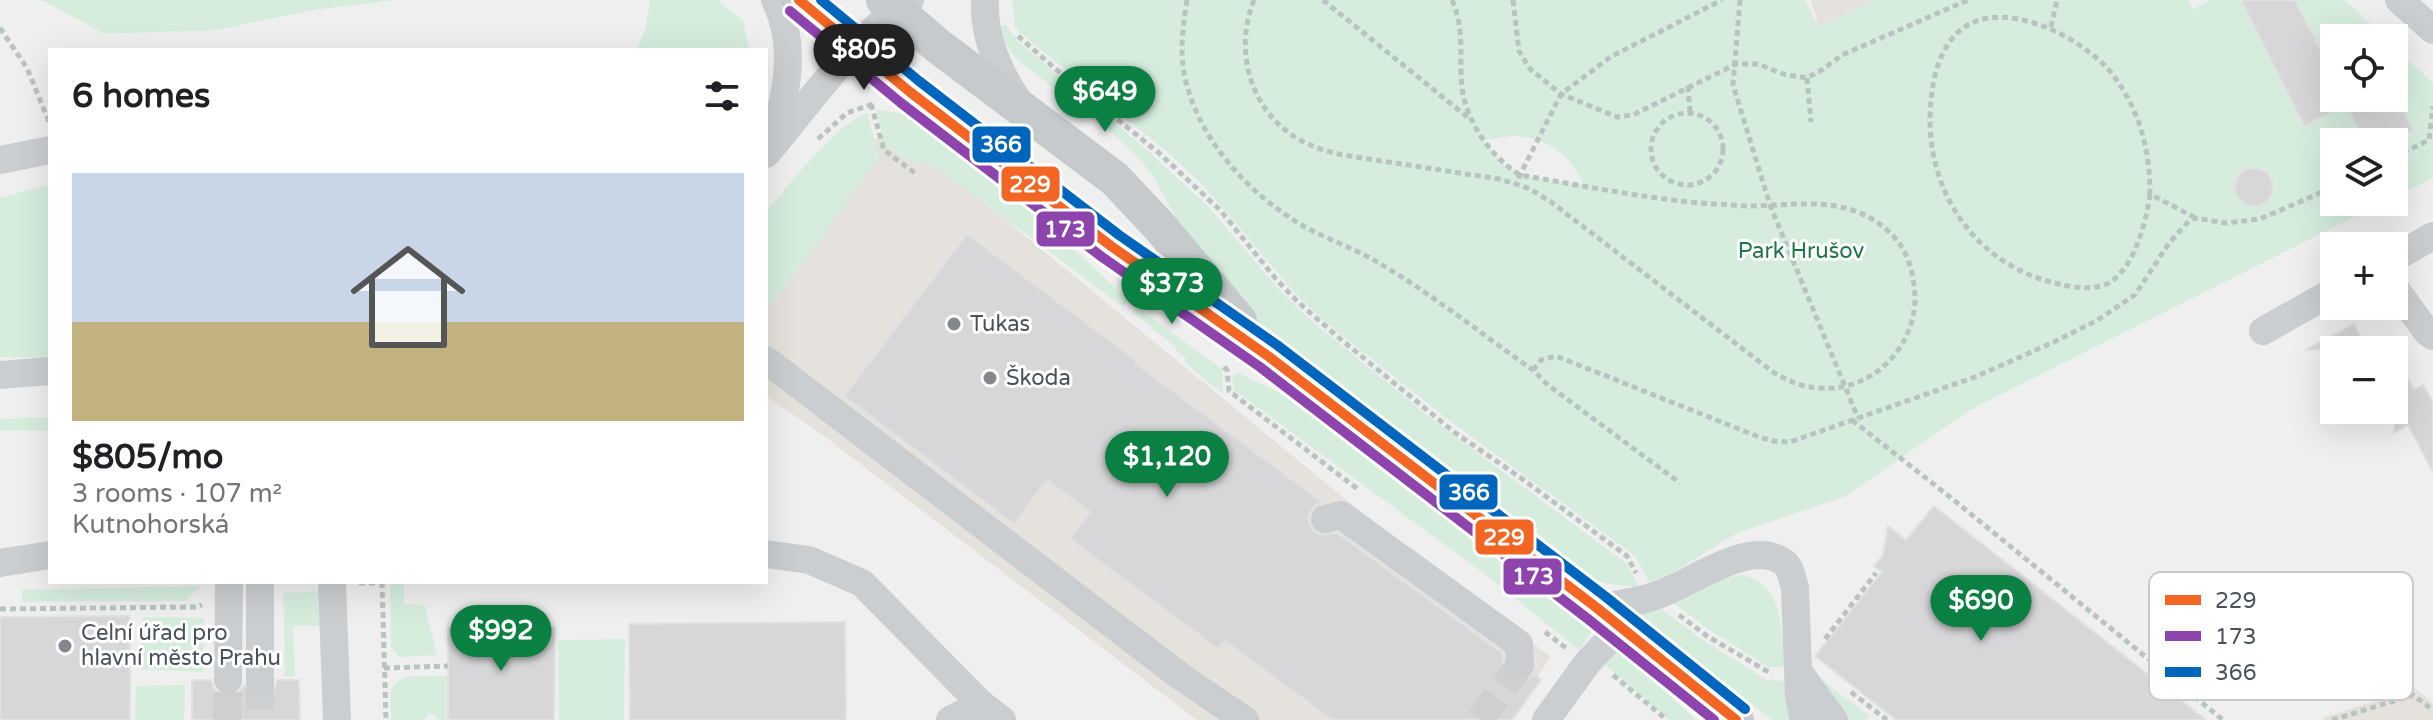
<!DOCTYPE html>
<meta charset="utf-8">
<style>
:root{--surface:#fff;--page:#f2f2f2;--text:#202124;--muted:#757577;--accent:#0b8043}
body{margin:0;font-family:"Varela Round",sans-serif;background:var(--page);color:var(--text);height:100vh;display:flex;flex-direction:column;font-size:30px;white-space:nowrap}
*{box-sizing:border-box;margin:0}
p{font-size:26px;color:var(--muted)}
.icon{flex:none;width:44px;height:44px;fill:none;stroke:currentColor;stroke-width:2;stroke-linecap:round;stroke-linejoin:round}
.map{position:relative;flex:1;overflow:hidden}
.panel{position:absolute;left:48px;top:48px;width:720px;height:536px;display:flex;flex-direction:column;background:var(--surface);border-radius:0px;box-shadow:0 8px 32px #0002}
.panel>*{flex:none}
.controls{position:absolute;left:2320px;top:24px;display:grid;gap:16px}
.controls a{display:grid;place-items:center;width:88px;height:88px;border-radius:0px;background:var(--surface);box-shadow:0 8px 32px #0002;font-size:40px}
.price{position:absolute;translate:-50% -68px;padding:0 18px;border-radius:28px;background:var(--accent);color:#fff;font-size:26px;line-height:52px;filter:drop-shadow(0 2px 4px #0008)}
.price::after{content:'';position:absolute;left:50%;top:48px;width:24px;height:18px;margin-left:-12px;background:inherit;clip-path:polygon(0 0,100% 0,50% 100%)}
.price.current{background:#222;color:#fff}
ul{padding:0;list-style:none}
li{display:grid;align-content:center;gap:16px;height:424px;padding:0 24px}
li span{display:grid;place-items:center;height:248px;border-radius:0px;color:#555}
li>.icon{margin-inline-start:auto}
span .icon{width:144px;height:144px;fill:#fffc;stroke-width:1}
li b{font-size:34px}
h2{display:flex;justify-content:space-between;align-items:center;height:96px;padding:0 24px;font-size:34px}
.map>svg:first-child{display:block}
.commercial{fill:#e5e2dd}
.green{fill:#d6edde;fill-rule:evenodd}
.building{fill:#d7d7d9;stroke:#e1e1e2;stroke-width:2}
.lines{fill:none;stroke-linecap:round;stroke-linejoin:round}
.minor-tunnel{stroke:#cecfd1;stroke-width:28;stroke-dasharray:28 14;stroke-linecap:butt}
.path{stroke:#b9c4c0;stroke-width:5;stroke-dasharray:6 4;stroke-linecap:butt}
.minor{stroke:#cbced0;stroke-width:28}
.major{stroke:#c7cacd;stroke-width:36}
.bus-1-casing{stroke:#fff;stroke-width:16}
.bus-2-casing{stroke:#fff;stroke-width:16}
.bus-3-casing{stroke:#fff;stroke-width:16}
.bus-1{stroke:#f26522;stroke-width:10}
.bus-2{stroke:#8e44ad;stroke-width:10}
.bus-3{stroke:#0065bd;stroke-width:10}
.poi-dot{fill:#83888e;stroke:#fff;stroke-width:3}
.labels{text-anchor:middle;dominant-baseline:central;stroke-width:6;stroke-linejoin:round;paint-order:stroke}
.park-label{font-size:22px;fill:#1f754b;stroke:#fff}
.poi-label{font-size:22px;fill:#48515a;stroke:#fff;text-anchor:start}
.key{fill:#fff;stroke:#c8cbce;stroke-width:2}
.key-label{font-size:22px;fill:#48515a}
.line-badge{stroke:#fff;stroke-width:3}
.badge-label{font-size:22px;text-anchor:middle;font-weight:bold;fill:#fff}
</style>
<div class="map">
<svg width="2433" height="720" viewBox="0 0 2433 720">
<rect width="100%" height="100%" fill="#f0efef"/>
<!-- commercial -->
<g class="commercial">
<polygon points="1811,0 1876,0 1819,27"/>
<polygon points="900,133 1350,503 1551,657 1507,720 1197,720 816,430 766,396 766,254 859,142"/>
<polygon points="2415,688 2433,703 2433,720 2322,720 2324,717"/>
</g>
<!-- green -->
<g class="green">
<polygon points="42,0 395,0 313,10 217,30 105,34"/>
<polygon points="650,0 717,0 743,20 749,50 636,50 645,30"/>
<path d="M1012,0h793l14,27 57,-27h312l5,9 17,-9h31l66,24 -12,-24h50l39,38h-50v39l-21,-43 -45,23 36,69 42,-21 19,37h-31v60h50l-414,208 -124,86 -109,37 -86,53 -15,-28 -6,-6 -179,-130 -127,-101 -30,-29 -92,-108 -35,-32 -148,-120 -4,-6zM1513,136c35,2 56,17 71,49l-64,-10 -19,-14 -17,-21zM2261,168l11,11 1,15 -11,11h-15l-11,-10 -1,-16 10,-10z"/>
<polygon points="1006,25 1019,42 1148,151 1207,205 1283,294 1313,322 1427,415 1627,564 1639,588 1603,583 1577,570 1244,311 1187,238 1154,178 1142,162 1117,137 1015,58 1005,42 1000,26"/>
<polygon points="2394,47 2433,83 2433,178 2394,197 2394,142 2390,142 2413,130 2394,92"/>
<polygon points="876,110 902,113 915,121 1030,208 1128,300 1123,307 935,166 908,161 885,144"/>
<path d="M867,113l12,44 -106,147 -7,-5v-87c23,-27 70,-88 101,-99z"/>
<polygon points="50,184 50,358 0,357 0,198"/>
<polygon points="1137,307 1222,369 1223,394 1184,362 1186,358 1176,350 1177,348 1132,312"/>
<polygon points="1237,372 1289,398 1592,631 1579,650 1486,575 1234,390 1232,377"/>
<polygon points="50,417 50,431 0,430 0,419"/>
<path d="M1742,575c42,8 39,56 43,91l-15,2 -62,-39 -36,-27 54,-24z"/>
<path d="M390,582h14v22l21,1c2,18 10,32 11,50l-37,2 -8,-10z"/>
<polygon points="201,586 185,601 22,602 22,590"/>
<polygon points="324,591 325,626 293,626 295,676 285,676 283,593"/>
<polygon points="1658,607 1703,640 1767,680 1786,681 1791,720 1772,720 1635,612"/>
<polygon points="143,617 204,618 203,672 140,669"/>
<polygon points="625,639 624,720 559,720 558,640"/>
<polygon points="1618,647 1696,720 1670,720 1604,664"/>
<path d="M448,676v44h-9l-6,-6 -5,1 -3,5h-34c0,-8 -2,-18 0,-27 3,-23 39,-16 57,-17z"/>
<polygon points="1817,676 1869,716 1866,720 1845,720"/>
<polygon points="185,685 184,720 135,720 136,686"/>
</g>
<!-- building -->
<g class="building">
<polygon points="2241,0 2295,0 2334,76 2334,111 2304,126"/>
<polygon points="2343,98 2397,98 2413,130 2390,142 2365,142"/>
<circle cx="2254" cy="187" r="19"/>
<polygon points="967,234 1137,361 1135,363 1322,502 1314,506 1309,514 1309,524 1313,531 1321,535 1337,533 1502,653 1505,673 1512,680 1522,682 1534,675 1541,680 1512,720 1332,720 1225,641 1218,649 1070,539 1090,512 1047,480 1014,524 844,396"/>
<polygon points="2354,324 2367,350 2305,350"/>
<polygon points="2394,353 2414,390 2423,385 2433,402 2433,472 2408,425 2394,433"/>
<polygon points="1934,506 2206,720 1896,720 1815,656 1882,572 1874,566 1883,555 1888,526 1906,540"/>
<polygon points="130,616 130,720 0,720 0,617"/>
<polygon points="845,622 846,720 630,720 629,624"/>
<polygon points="448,627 555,627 554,720 448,720"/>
<polygon points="192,680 211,680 214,689 219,694 227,697 237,694 244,685 251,695 259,698 269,695 275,689 277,680 299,680 300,720 192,720"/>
</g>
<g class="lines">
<!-- minor-tunnel -->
<g class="minor-tunnel">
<polyline points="260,681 260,720"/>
<polyline points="227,720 228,680"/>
<polyline points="1480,720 1520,665"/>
</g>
<!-- path -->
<g class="path">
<path d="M1187,0c-4,24 -7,49 -3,73 12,62 59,115 111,148 23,15 52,24 77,38 55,31 108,74 161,111l15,15 132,98"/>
<path d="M1254,0c-21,52 -3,114 48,141 13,7 27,11 41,14l156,24 17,5"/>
<polyline points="1323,0 1471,120"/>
<path d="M1452,0c13,29 7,58 10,88 5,35 29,69 58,87 64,11 128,24 192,29 12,0 24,2 36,2 32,0 66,-6 97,2 24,6 45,20 58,41 8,14 11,31 12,47 1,52 -44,97 -97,92 -17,-1 -31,-8 -45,-16l-222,-170 -21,-13 -14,-5 4,-9 41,-81 51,-38 110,-56"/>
<polyline points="1513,0 1519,51 1530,69 1561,94 1617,117 1633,115 1736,64 1758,64 1783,74 1807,78 1822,70 1842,55 1968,0"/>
<polyline points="1740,0 1733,85 1770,205 1858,418"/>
<polyline points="2051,27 2057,0"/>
<polyline points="0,28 27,68 49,122"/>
<polyline points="1018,36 1066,78 1159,153 1220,210 1276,279 1298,302 1338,337 1454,432 1521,478 1627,556 1636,573"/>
<polyline points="1807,78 1811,122"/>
<polyline points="1688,86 1690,113"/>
<polyline points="871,104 884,150 916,174"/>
<circle cx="1687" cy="149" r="36"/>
<polyline points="818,139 847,113 876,103"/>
<polyline points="2394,157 2429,140 2433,106"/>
<path d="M2150,194c-4,28 -14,69 -38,87 -14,10 -37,7 -53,3 -89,-19 -140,-103 -127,-192 3,-25 13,-54 36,-67 43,-25 118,15 145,50 27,36 37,75 37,119l44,23"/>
<polyline points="1224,367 1227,370 1229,391 1359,490"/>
<polyline points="1533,370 1541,360 1556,356 1759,437 1773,441 1790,442 1975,377 2054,342 2096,321 2135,295 2169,243 2187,223 2195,218 2226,223 2260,219 2334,187"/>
<polyline points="1852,420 1950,497 2223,720"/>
<polyline points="382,582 386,720"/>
<polyline points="359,583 382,583"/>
<polyline points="0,609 196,607 202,605"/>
<polyline points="1679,615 1707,636 1772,674"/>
<polyline points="1545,632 1566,648"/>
<polyline points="1825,639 1876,573"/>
<polyline points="384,668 448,666"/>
<polyline points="1613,675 1667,720"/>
<polyline points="1851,692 1887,720"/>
<polyline points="2332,720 2413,695 2433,710"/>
</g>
<!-- minor -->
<g class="minor">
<path d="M985,0c-2,36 14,73 34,102"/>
<polyline points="2399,0 2433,30"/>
<path d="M774,136c13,-44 23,-92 1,-136"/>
<path d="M766,154c45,-53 86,-114 144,-154"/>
<polyline points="0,160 50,150"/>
<polyline points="2394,258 2433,236"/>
<polyline points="2394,287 2427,332 2433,336"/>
<polyline points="2263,331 2334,291"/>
<polyline points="766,360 1180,676 1245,720"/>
<polyline points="0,375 50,371"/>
<polyline points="1325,519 1341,515 1519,644 1520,665"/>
<polyline points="766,554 809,560 862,583 981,704"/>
<polyline points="0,563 50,555"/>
<polyline points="332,582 337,720"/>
<path d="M1597,608c20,-4 42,-6 61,-13 32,-11 90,-56 124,-34 9,5 10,17 13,27l4,109 5,23"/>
<polyline points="1798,671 1834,720"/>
<polyline points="228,680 229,582"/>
<polyline points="260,681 260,582"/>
<polyline points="950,720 981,704 1002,720"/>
<polyline points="1546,720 1588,662 1621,627"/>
</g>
<!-- major -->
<g class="major">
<polyline points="799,0 910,92 1111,246 1268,356 1597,608 1736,720"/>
<polyline points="884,0 938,46 1115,179 1160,227 1239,321"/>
</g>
<!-- bus-1 casing -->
<g class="bus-1-casing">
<polyline id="bus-1" points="799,0 910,92 1111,246 1268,356 1597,608 1736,720"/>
</g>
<!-- bus-2 casing -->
<g class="bus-2-casing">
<polyline id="bus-2" points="790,11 901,103 1102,257 1260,367 1588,619 1714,720"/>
</g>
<!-- bus-3 casing -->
<g class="bus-3-casing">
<polyline id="bus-3" points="821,0 919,81 1119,235 1277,345 1606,597 1745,709"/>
</g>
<!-- bus-1 -->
<use href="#bus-1" class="bus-1"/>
<!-- bus-2 -->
<use href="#bus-2" class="bus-2"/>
<!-- bus-3 -->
<use href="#bus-3" class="bus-3"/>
</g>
<!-- markers -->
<g class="poi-dot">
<circle cx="954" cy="324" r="8"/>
<circle cx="990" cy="378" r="8"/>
<circle cx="65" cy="646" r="8"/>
</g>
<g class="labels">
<!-- park labels -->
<g class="park-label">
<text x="1801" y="251">Park Hrušov</text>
</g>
<!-- poi labels -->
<g class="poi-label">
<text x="970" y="324">Tukas</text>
<text x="1006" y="378">Škoda</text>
<text x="81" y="633">Celní úřad pro<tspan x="81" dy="25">hlavní město Prahu</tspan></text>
</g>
</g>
<!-- legend -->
<rect x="2149" y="572" width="264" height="128" rx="12" class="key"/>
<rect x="2165" y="595" width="36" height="10" fill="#f26522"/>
<rect x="2165" y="631" width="36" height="10" fill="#8e44ad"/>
<rect x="2165" y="667" width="36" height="10" fill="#0065bd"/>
<g class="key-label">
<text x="2215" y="608">229</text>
<text x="2215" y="644">173</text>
<text x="2215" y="680">366</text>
</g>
<g class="line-badge">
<rect x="971" y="125" width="61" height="39" rx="8" fill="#0065bd"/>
<rect x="1000" y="165" width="61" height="38" rx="8" fill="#f26522"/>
<rect x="1035" y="210" width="61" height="38" rx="8" fill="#8e44ad"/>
<rect x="1438" y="473" width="61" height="38" rx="8" fill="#0065bd"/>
<rect x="1474" y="518" width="61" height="38" rx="8" fill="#f26522"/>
<rect x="1502" y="557" width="61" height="39" rx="8" fill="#8e44ad"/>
</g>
<g class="badge-label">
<text x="1001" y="152">366</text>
<text x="1030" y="192">229</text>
<text x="1065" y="237">173</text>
<text x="1469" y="500">366</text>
<text x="1504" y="545">229</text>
<text x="1533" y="584">173</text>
</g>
</svg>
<div class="controls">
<a><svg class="icon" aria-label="locate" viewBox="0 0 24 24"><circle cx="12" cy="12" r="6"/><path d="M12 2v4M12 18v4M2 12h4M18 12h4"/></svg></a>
<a><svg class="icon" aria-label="layers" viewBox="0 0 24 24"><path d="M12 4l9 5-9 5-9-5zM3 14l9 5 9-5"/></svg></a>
<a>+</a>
<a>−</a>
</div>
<b class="price current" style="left:864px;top:92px">$805</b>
<b class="price" style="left:1105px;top:134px">$649</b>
<b class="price" style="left:1172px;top:326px">$373</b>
<b class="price" style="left:1167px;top:499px">$1,120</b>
<b class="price" style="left:1981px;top:643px">$690</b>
<b class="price" style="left:501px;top:673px">$992</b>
<section class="panel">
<h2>6 homes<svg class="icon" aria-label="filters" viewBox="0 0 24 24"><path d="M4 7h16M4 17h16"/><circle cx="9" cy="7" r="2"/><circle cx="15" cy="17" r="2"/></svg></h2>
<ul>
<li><span style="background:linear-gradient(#c9d6e8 60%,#c2b280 0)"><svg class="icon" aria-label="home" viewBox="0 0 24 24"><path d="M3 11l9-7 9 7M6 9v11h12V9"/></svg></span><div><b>$805/mo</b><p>3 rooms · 107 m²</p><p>Kutnohorská</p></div></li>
</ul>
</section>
</div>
